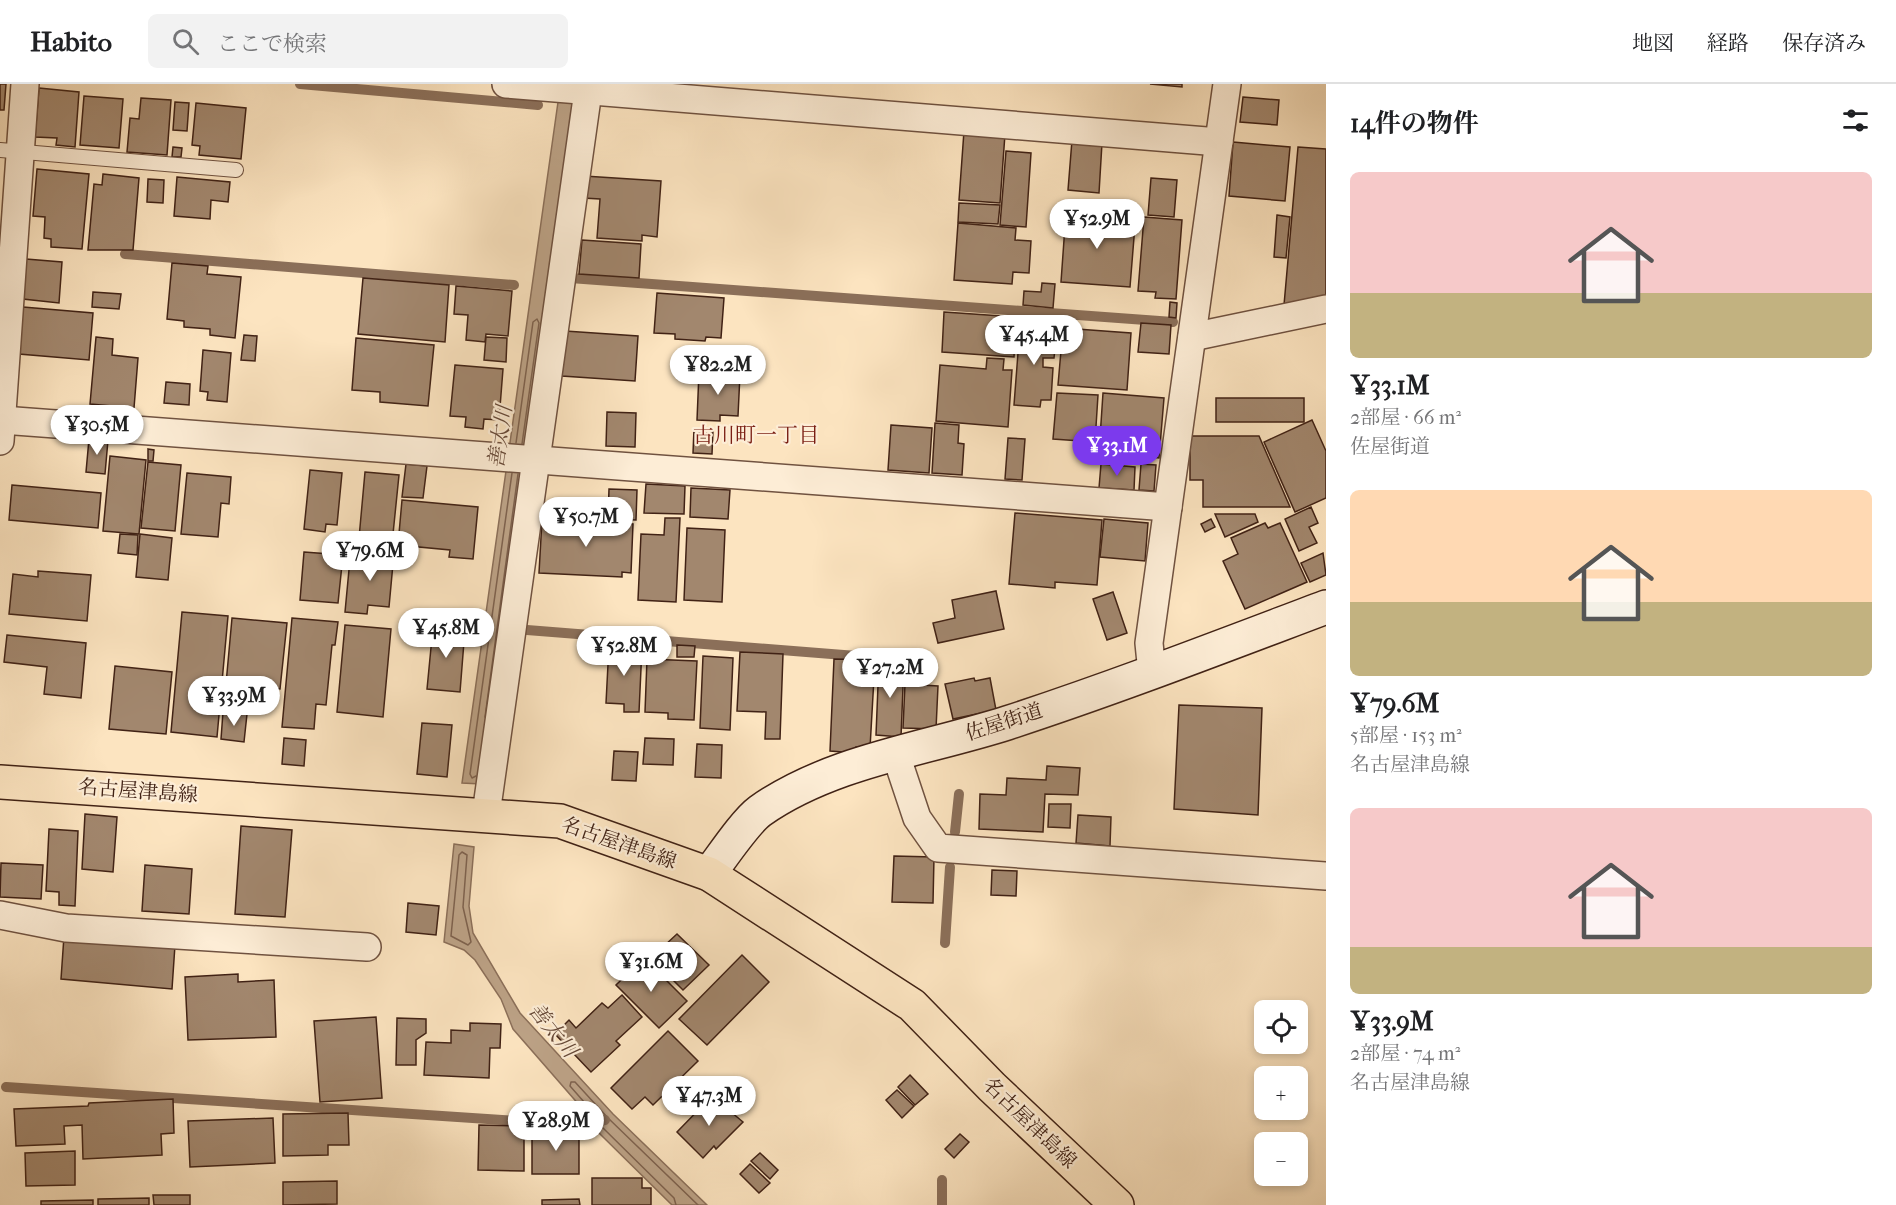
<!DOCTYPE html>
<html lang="ja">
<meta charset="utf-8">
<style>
:root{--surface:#fff;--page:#f2f2f2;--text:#202124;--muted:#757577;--line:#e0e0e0;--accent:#7c3aed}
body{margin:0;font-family:"IM FELL French Canon","Noto Serif JP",serif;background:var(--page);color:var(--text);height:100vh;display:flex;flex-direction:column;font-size:22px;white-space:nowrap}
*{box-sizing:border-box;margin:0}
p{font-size:20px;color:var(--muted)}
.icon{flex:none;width:33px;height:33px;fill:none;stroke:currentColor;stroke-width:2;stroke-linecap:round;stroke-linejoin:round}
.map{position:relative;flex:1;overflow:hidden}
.sheet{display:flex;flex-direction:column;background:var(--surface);width:570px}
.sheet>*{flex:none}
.controls{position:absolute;left:1254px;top:916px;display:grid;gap:12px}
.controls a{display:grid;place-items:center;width:54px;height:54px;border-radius:9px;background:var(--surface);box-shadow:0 3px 9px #0003;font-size:30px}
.price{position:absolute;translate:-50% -51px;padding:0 14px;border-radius:21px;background:#fff;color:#222;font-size:20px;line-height:39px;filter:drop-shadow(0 2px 3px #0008)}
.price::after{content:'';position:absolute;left:50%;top:36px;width:18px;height:14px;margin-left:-9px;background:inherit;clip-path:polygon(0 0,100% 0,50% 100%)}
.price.current{background:var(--accent);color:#fff}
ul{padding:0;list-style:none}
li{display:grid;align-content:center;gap:12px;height:318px;padding:0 24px}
li span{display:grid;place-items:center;height:186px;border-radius:9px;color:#555}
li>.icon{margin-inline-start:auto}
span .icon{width:108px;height:108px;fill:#fffc;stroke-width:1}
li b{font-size:26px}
h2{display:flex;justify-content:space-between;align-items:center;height:72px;padding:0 24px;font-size:26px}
header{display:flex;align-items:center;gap:36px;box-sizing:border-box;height:84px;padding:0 30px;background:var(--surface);border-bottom:2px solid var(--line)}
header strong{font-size:28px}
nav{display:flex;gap:33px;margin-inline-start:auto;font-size:21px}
.search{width:420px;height:54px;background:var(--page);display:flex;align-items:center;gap:15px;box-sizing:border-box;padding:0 21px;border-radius:9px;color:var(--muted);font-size:22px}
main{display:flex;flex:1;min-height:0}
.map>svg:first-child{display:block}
.water{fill:#bca286;stroke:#8b6f59;stroke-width:1.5}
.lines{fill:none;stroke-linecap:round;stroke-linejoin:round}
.shore{stroke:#7e624e;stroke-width:1.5}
.stream{stroke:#8b6f59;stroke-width:10}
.building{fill:#a2876e;stroke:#412215;stroke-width:1.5}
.lane-casing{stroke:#705240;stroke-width:16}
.street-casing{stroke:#705240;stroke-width:30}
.secondary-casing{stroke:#412215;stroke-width:36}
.primary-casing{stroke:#412215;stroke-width:36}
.lane{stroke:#fdedd6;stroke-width:14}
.street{stroke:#fdedd6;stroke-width:27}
.secondary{stroke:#fdedd6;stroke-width:33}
.primary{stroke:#fce4c0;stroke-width:33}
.labels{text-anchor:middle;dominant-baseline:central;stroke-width:4.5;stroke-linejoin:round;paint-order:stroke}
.street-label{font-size:20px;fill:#412215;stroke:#fdedd6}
.neighbourhood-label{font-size:21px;fill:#7a1f14;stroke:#fdedd6}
.water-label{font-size:21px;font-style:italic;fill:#664837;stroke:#fdedd6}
</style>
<header>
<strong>Habito</strong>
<div class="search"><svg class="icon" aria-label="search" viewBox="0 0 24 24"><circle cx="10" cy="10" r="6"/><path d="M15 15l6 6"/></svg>ここで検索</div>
<nav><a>地図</a><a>経路</a><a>保存済み</a></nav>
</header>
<main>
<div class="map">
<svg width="1326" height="1121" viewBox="0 0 1326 1121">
<rect width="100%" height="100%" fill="#fce4c0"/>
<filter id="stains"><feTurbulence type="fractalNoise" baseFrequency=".00333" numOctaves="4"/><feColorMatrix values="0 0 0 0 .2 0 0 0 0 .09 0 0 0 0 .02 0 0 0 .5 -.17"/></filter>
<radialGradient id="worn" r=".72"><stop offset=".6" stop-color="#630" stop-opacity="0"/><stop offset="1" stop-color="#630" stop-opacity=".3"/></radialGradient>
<!-- water -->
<g class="water">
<polygon points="559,11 576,14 481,700 462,699"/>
<polygon points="454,760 474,763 469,822 473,849 520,929 613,1030 707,1121 672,1121 596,1046 587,1030 513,945 501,915 475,876 464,866 444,858"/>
</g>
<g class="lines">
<!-- shore -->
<g class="shore">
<polyline points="516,359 533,238 537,235 539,239 522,360"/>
<polyline points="485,633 518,390"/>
<polyline points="476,692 472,694 470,690 512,389"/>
<polygon points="462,768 467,771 463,823 471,858 468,861 451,852 459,771"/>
<polyline points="676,1121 674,1114 602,1043 592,1027 570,1002 571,998 575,998 608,1034 698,1121"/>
</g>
<!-- stream -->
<g class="stream">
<polyline points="300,0 538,21"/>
<polyline points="125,170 514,201"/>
<polyline points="570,194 1173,238"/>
<polyline points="527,546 907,576"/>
<polyline points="955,748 959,710"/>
<polyline points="945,859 950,783"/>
<polyline points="6,1003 579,1041 605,1036"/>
<polyline points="942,1096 942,1121"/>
</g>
</g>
<!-- building -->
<g class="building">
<polygon points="0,0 6,0 4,26 0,26"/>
<polygon points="1150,0 1182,0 1182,3"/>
<polygon points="39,4 79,8 75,63 56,61 57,54 35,53"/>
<polygon points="84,12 123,15 119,64 80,61"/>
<polygon points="1243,13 1279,16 1277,41 1240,38"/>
<polygon points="141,14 171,16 167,71 127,68 130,34 139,35"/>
<polygon points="175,18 189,19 187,47 173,46"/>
<polygon points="196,19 246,24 241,75 199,71 200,62 192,61"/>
<polygon points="964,47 1005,50 1000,119 959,116"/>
<polygon points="1072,56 1102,59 1099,109 1068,106"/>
<polygon points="1233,58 1290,63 1285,117 1229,112"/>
<polygon points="173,63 182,64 181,73 172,73"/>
<polygon points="1298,63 1326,65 1326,213 1284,221"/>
<polygon points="1006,67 1031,69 1026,143 1000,141"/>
<polygon points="37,85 89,90 82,165 51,163 51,155 44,154 45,133 33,132"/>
<polygon points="103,90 139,94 133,166 88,166 94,100 102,101"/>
<polygon points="584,92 661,97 657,153 642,151 642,157 597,154 600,115 583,114"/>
<polygon points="177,93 230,98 228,118 211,116 210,135 174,132"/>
<polygon points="1151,94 1177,96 1174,133 1148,131"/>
<polygon points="148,95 164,96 163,119 147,118"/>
<polygon points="959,119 1000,121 998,140 958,138"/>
<polygon points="1066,128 1122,132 1121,141 1135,141 1130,203 1061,198"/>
<polygon points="1277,131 1290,133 1286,174 1274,173"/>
<polygon points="1144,133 1182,136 1176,215 1155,214 1156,208 1138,207"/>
<polygon points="958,139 1016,144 1015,156 1031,157 1029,189 1013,188 1012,200 954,196"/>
<polygon points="582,156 641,160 639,194 579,190"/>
<polygon points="26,175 62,178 59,219 23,215"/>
<polygon points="172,179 208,182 207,190 241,193 235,254 210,251 210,245 184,243 184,237 167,235"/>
<polygon points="363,194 449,201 445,258 358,250"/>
<polygon points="1042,199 1055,200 1053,224 1023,221 1024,207 1041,208"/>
<polygon points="456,202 512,207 508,252 486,250 485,258 466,256 468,231 454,230"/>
<polygon points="93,208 121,210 119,225 92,223"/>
<polygon points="657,209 724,214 721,254 706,253 705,257 675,255 675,250 654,249"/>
<polygon points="1170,218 1177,219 1176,234 1169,233"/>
<polygon points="23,223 93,229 89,276 19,270"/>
<polygon points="944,228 1016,233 1014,273 942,268"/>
<polygon points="1141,239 1171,241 1169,270 1138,268"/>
<polygon points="1020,243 1057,245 1054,274 1043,274 1043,283 1053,284 1051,316 1041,316 1040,323 1014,321"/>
<polygon points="1063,244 1131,249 1127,306 1058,301"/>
<polygon points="565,247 638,252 635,297 562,292"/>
<polygon points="244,251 257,252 255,277 241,276"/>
<polygon points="96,253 113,255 112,271 138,274 134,324 90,320"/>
<polygon points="486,253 507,254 506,278 484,276"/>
<polygon points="356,254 434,261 428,322 380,318 380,308 352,306"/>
<polygon points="203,266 231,269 227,318 207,316 208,308 200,307"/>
<polygon points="987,274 1004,275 1003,286 1012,286 1008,343 936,337 940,281 986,285"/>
<polygon points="455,281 503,285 499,336 484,335 483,345 465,343 466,333 450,332"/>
<polygon points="699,288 740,290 738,332 720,331 720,337 697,336"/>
<polygon points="166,298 190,300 189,321 164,319"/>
<polygon points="1057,309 1098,311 1095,358 1053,355"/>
<polygon points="1103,309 1164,314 1159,374 1141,372 1140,380 1119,379 1119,370 1099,369"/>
<rect x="1216" y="314" width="88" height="24"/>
<polygon points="607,328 636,329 635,363 606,362"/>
<polygon points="1312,336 1326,367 1326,414 1295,428 1264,358"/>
<polygon points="935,339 959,341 958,359 964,360 962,391 932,389"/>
<polygon points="891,341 932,344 929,389 888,386"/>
<polygon points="694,345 713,346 712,370 693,369"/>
<polygon points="1190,352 1259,352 1290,423 1203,423 1203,396 1190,396"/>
<polygon points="1008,354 1025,355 1022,396 1005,395"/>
<polygon points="89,355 108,356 105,390 86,388"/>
<polygon points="148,365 154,366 153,377 148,377"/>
<polygon points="110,372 146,376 139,450 103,447"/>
<polygon points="148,378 181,381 175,447 141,444"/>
<polygon points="406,380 427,382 423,414 402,413"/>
<polygon points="1101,380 1135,383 1134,406 1099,404"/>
<polygon points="1141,380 1156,381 1154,407 1139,406"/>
<polygon points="310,386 342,389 337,441 326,440 325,448 304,445"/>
<polygon points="365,388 399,391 393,450 380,449 379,456 359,454"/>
<polygon points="187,389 231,393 229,420 221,419 218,453 181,450"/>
<polygon points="646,400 685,402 684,430 644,429"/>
<polygon points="12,401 101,409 98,444 9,436"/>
<polygon points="691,404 730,406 728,435 690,433"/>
<polygon points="609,405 637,406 636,436 608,435"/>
<polygon points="402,416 478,423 473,475 449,473 450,466 398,461"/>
<polygon points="1311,423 1318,439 1309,443 1317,459 1299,467 1285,435"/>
<polygon points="1015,429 1102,436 1097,501 1055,498 1055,504 1009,500"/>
<polygon points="1215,430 1255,430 1258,438 1225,453"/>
<polygon points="665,434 680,434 676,518 638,516 641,450 664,451"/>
<polygon points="1104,435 1148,439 1145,477 1100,473"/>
<polygon points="1211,435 1215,443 1205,448 1201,440"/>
<polygon points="542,436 633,440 631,489 622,488 622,493 539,489"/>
<polygon points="1265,439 1268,444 1280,439 1307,498 1245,525 1223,477 1238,470 1231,454"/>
<polygon points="687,444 725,446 722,518 684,516"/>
<polygon points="120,450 138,451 137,471 118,469"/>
<polygon points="140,450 172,454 168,496 136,493"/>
<polygon points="367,466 394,469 389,523 368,521 367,530 345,528 350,475 366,476"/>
<polygon points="304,468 343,471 338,519 300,516"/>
<polygon points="1323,469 1326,491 1310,498 1301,479"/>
<polygon points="38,487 91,491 87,537 9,530 13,490 38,493"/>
<polygon points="996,507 1004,545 938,559 933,539 955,534 952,516"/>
<polygon points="1113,508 1127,549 1107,556 1093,515"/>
<polygon points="182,528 228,532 217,653 171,648"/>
<polygon points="232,534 287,539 280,605 263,603 262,615 242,614 244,601 226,600"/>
<polygon points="292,534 338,538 335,561 332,561 326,621 316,620 314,645 282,643"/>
<polygon points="345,541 391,545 383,633 337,628"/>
<polygon points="433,543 465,545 460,608 427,605"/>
<polygon points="7,551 86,559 81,614 44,610 47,583 4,578"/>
<polygon points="609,561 642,563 639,628 624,628 624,620 606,619"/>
<polygon points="677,561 695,562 694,573 677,573"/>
<polygon points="740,568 783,570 780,655 765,655 766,628 737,627"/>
<polygon points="703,572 733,574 730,646 700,644"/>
<polygon points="647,575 697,577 694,636 668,635 668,629 645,628"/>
<polygon points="834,575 875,576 870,664 856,663 856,669 830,667"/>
<polygon points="879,577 904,578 901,653 876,651"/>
<polygon points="115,582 172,588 166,650 109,645"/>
<polygon points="974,594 975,597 990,594 996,626 953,635 945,600"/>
<polygon points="905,600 938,602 936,645 903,644"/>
<polygon points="1179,621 1262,624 1258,731 1174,725"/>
<polygon points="223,628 247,630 244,658 221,655"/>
<polygon points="422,639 452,641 447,693 417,690"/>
<polygon points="284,654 306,656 304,682 282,680"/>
<polygon points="645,654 674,655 673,681 643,680"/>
<polygon points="697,660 722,661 721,694 695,693"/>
<polygon points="614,667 638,668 636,697 612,696"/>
<polygon points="1047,682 1080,684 1078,711 1045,710 1043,748 979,745 980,710 1006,711 1007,694 1046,696"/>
<polygon points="1049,720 1071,720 1070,744 1048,743"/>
<polygon points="85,730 117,733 113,788 82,785"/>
<polygon points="1078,731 1111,733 1110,762 1076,759"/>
<polygon points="241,742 292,746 285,833 235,830"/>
<polygon points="49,745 78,747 75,822 59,821 59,808 46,807"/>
<polygon points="894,772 934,773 933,819 892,818"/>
<polygon points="1,779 43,781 41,815 0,813"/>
<polygon points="145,781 192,785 189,830 142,827"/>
<polygon points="992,786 1017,787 1016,812 991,811"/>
<polygon points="408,819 439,822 436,851 406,848"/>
<polygon points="677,850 709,881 683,906 651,874"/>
<polygon points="64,852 175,861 172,905 61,895"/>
<polygon points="742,871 769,898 707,961 679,935"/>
<polygon points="644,874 687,917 659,944 616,901"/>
<polygon points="238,890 238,898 274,896 276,953 188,956 185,893"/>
<polygon points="622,911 642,933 616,957 620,961 591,988 555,950 569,936 576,944 602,919 608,924"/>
<polygon points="376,933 382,1014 320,1018 314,937"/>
<polygon points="397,934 426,935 426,949 416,956 416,981 396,981"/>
<polygon points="470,939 501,940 500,964 490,964 489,994 424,991 426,958 451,959 451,946 470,947"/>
<polygon points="668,947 698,977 653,1021 645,1013 632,1025 611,1004"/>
<polygon points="910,991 928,1010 915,1021 898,1003"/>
<polygon points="897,1006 914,1022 902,1034 886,1016"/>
<polygon points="712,1012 743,1038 716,1065 714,1062 703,1074 677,1048"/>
<polygon points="173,1015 174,1049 161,1050 162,1071 83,1075 82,1041 64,1042 65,1060 16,1062 14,1025 88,1022 89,1019"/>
<polygon points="348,1029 349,1061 328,1061 328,1071 283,1072 283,1030"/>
<polygon points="273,1034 275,1079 190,1083 188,1037"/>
<polygon points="479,1041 524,1042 524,1087 478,1086"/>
<rect x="532" y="1046" width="47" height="44"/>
<polygon points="960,1050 969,1058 954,1074 945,1065"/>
<polygon points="75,1067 75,1101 26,1102 25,1069"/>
<polygon points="760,1069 778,1086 770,1095 751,1077"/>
<polygon points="750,1080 770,1099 759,1109 740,1090"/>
<polygon points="592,1094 642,1094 642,1104 651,1104 651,1121 592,1121"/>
<polygon points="337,1097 337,1120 283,1121 283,1098"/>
<polygon points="153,1111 190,1111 190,1121 154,1121"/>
<polygon points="149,1114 149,1121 98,1121 98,1115"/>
<polygon points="579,1115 580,1121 542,1121 542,1116"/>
<polygon points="93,1116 93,1121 41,1121 41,1117"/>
</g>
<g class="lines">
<!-- lane casing -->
<g class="lane-casing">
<polyline id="lane" points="0,66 236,86"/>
</g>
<!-- street casing -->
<g class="street-casing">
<g id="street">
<polyline points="506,0 1219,58"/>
<polyline points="1192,253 1326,225"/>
<polyline points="2,336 1168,423"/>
<polyline points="0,357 25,0"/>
<polyline points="1152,589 1149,559 1227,0"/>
<polyline points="896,671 917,734 938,764 1326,792"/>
<polyline points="486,730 589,0"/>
<polyline points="0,831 66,844 367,863"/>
</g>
</g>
<!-- secondary casing -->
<g class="secondary-casing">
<path id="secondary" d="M709,790c13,-17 36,-52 51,-63 71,-50 166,-62 247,-88 107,-35 213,-76 319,-116"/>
</g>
<!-- primary casing -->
<g class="primary-casing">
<polyline id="primary" points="0,698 560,737 709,790 912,921 992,1003 1117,1121"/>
</g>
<!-- lane -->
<use href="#lane" class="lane"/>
<!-- street -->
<use href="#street" class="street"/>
<!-- secondary -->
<use href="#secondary" class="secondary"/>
<!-- primary -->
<use href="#primary" class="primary"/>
</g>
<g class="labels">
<!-- street labels -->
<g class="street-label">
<text transform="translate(1004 638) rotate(-18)">佐屋街道</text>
<text transform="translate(138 707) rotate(4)">名古屋津島線</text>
<text transform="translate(619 759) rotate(19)">名古屋津島線</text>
<text transform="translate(1030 1039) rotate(44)">名古屋津島線</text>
</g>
<!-- neighbourhood labels -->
<g class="neighbourhood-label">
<text x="756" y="351">古川町一丁目</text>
</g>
<!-- water labels -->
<g class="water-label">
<text transform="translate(500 353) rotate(-82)">善太川</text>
<text transform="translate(553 946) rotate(51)">善太川</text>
</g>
</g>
<rect width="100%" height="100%" filter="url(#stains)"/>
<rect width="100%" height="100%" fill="url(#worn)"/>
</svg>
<div class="controls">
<a><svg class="icon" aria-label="locate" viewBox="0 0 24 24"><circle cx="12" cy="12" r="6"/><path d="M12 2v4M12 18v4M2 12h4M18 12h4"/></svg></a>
<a>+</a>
<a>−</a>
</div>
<b class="price" style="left:1097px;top:166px">¥52.9M</b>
<b class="price" style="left:1034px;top:282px">¥45.4M</b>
<b class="price" style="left:718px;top:312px">¥82.2M</b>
<b class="price" style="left:97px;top:372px">¥30.5M</b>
<b class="price current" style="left:1117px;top:393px">¥33.1M</b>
<b class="price" style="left:586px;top:464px">¥50.7M</b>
<b class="price" style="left:370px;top:498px">¥79.6M</b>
<b class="price" style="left:446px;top:575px">¥45.8M</b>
<b class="price" style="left:624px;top:593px">¥52.8M</b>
<b class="price" style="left:890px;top:615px">¥27.2M</b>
<b class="price" style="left:234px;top:643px">¥33.9M</b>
<b class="price" style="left:651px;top:909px">¥31.6M</b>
<b class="price" style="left:709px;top:1043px">¥47.3M</b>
<b class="price" style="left:556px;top:1068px">¥28.9M</b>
</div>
<section class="sheet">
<h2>14件の物件<svg class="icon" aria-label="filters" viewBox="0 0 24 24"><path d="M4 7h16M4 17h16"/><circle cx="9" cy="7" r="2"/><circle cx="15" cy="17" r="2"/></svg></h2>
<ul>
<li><span style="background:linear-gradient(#f6c9c9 65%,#c2b280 0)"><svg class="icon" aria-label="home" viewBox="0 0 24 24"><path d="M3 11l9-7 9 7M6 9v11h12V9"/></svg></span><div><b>¥33.1M</b><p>2部屋 · 66 m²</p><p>佐屋街道</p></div></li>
<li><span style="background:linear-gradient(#ffd9b3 60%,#c2b280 0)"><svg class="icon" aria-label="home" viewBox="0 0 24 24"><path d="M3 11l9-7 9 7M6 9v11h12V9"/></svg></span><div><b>¥79.6M</b><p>5部屋 · 153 m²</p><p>名古屋津島線</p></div></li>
<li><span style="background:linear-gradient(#f6c9c9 75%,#c2b280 0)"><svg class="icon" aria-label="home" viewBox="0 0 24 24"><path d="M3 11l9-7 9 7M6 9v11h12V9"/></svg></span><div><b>¥33.9M</b><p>2部屋 · 74 m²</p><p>名古屋津島線</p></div></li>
</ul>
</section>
</main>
